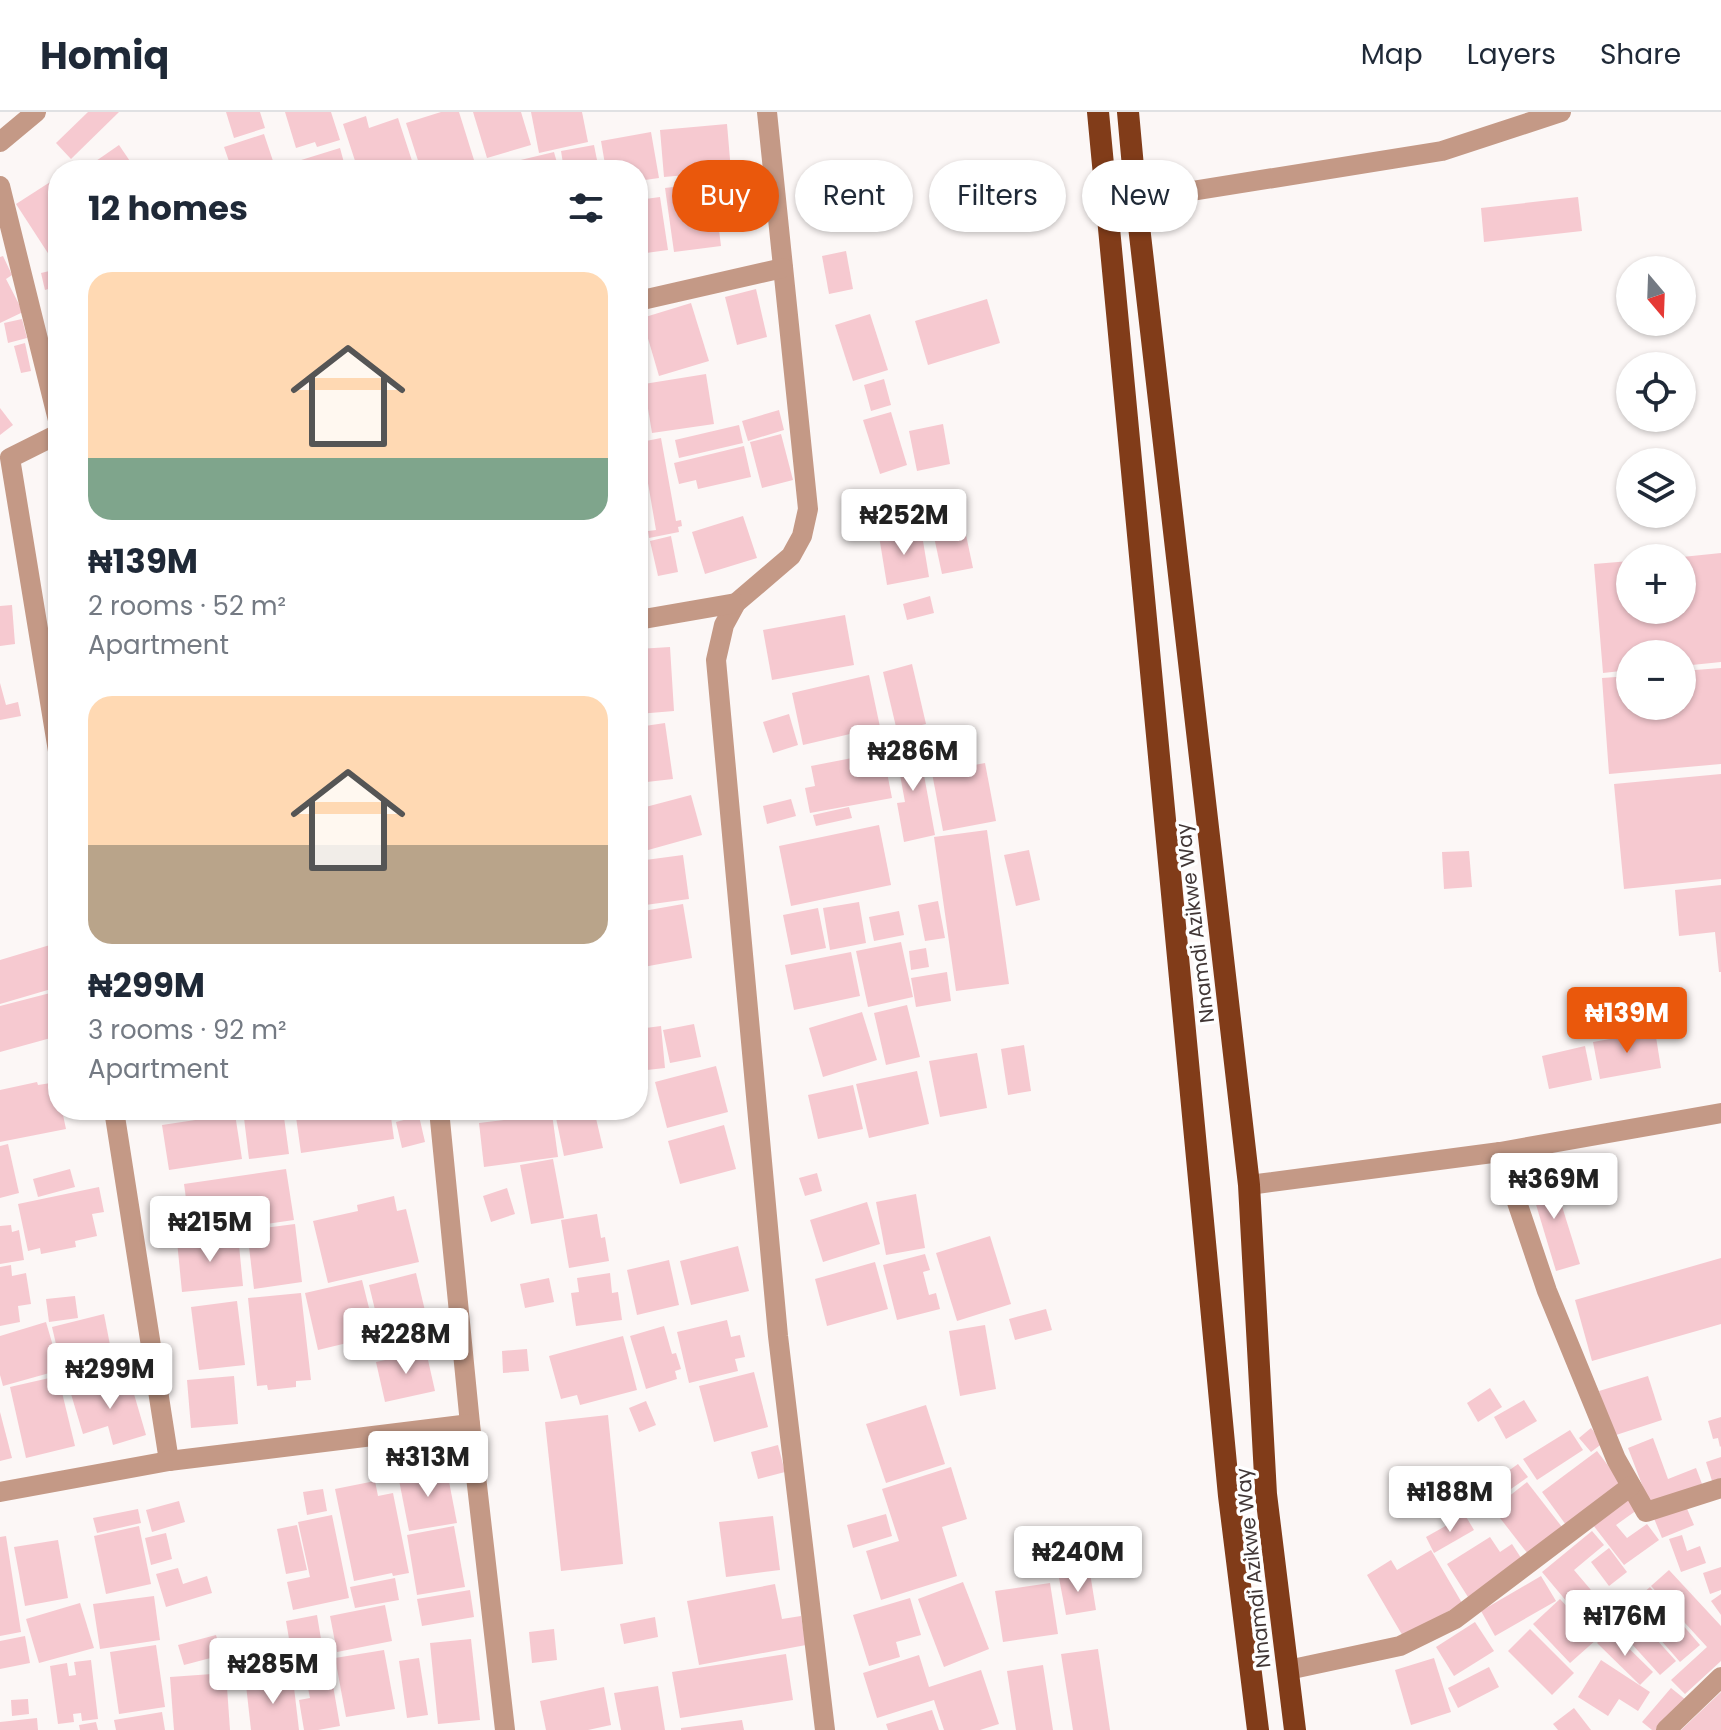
<!DOCTYPE html>
<meta charset="utf-8">
<style>
:root{--surface:#fff;--page:#f6f6f7;--text:#1f2937;--muted:#747a83;--line:#e0e1e3;--accent:#ea580c}
body{margin:0;font-family:Poppins,sans-serif;background:var(--page);color:var(--text);height:100vh;display:flex;flex-direction:column;font-size:30px;white-space:nowrap}
*{box-sizing:border-box;margin:0}
p{font-size:26px;color:var(--muted)}
.icon{flex:none;width:44px;height:44px;fill:none;stroke:currentColor;stroke-width:2;stroke-linecap:round;stroke-linejoin:round}
.map{position:relative;flex:1;overflow:hidden}
.details{position:absolute;left:48px;top:48px;width:600px;height:960px;display:flex;flex-direction:column;background:var(--surface);border-radius:32px;box-shadow:0 2px 6px #0004}
.details>*{flex:none}
.top-card{position:absolute;left:672px;top:48px;width:760px;height:72px;display:flex;gap:16px}
.needle{width:52px;rotate:161deg}
.controls{position:absolute;left:1616px;top:144px;display:grid;gap:16px}
.controls a{display:grid;place-items:center;width:80px;height:80px;border-radius:50%;background:var(--surface);box-shadow:0 2px 6px #0004;font-size:40px}
.price{position:absolute;translate:-50% -68px;padding:0 18px;border-radius:8px;background:#fff;color:#222;font-size:26px;line-height:52px;filter:drop-shadow(0 2px 4px #0008)}
.price::after{content:'';position:absolute;left:50%;top:48px;width:24px;height:18px;margin-left:-12px;background:inherit;clip-path:polygon(0 0,100% 0,50% 100%)}
.price.selected{background:var(--accent);color:#fff}
ul{padding:0;list-style:none}
li{display:grid;align-content:center;gap:16px;height:424px;padding:0 40px}
li span{display:grid;place-items:center;height:248px;border-radius:24px;color:#555}
li>.icon{margin-inline-start:auto}
span .icon{width:144px;height:144px;fill:#fffc;stroke-width:1}
li b{font-size:34px}
h2{display:flex;justify-content:space-between;align-items:center;height:96px;padding:0 40px;font-size:34px}
.chip{padding:0 28px;border-radius:36px;background:var(--surface);box-shadow:0 2px 6px #0004;font-size:28px;line-height:72px}
.chip.selected{background:var(--accent);color:#fff}
header{display:flex;align-items:center;gap:48px;box-sizing:border-box;height:112px;padding:0 40px;background:var(--surface);border-bottom:2px solid var(--line)}
header strong{font-size:38px}
nav{display:flex;gap:44px;margin-inline-start:auto;font-size:28px}
.map>svg:first-child{display:block}
.building{fill:#f6c9d0}
.lines{fill:none;stroke-linecap:round;stroke-linejoin:round}
.minor{stroke:#c49986;stroke-width:20}
.trunk{stroke:#813c19;stroke-width:22}
.labels{text-anchor:middle;dominant-baseline:central;stroke-width:7;stroke-linejoin:round;paint-order:stroke}
.street-label{font-size:20px;fill:#413736;stroke:#fff}
</style>
<header>
<strong>Homiq</strong>
<nav><a>Map</a><a>Layers</a><a>Share</a></nav>
</header>
<div class="map">
<svg width="1721" height="1618" viewBox="0 0 1721 1618">
<rect width="100%" height="100%" fill="#fcf7f6"/>
<!-- building -->
<g class="building">
<polygon points="88,0 119,0 71,47 56,31"/>
<polygon points="226,0 260,0 265,16 234,26"/>
<polygon points="285,0 331,0 340,28 317,35 315,30 296,36"/>
<polygon points="441,0 459,0 474,48 442,58 421,58 406,11"/>
<polygon points="473,0 521,0 531,33 487,46"/>
<polygon points="531,0 582,0 588,30 539,41"/>
<polygon points="366,4 369,16 398,6 415,58 358,58 343,12"/>
<polygon points="727,12 731,59 664,65 660,18"/>
<polygon points="651,20 659,66 638,69 638,58 606,58 601,29"/>
<polygon points="264,22 276,58 232,58 224,35"/>
<polygon points="119,33 136,58 83,58"/>
<polygon points="594,33 599,58 564,58 561,39"/>
<polygon points="340,36 346,58 286,58 285,53"/>
<polygon points="554,40 559,58 483,58 483,57"/>
<polygon points="58,65 58,150 55,152 16,92"/>
<polygon points="713,70 721,134 674,140 665,76"/>
<polygon points="660,85 668,138 646,141 638,88"/>
<polygon points="1578,85 1582,119 1484,130 1481,96"/>
<polygon points="846,139 853,177 829,182 822,144"/>
<polygon points="3,144 12,163 6,167 23,200 0,211 0,145"/>
<polygon points="58,157 58,174 45,178 41,161"/>
<polygon points="756,177 767,225 737,233 725,185"/>
<polygon points="987,187 1000,231 928,253 915,209"/>
<polygon points="691,191 709,249 659,264 642,206"/>
<polygon points="870,202 888,258 853,269 835,213"/>
<polygon points="22,207 27,226 8,231 4,211"/>
<polygon points="25,231 31,259 21,261 14,234"/>
<polygon points="706,262 714,312 652,321 644,272"/>
<polygon points="884,267 891,293 871,299 864,273"/>
<polygon points="638,284 647,316 638,318"/>
<polygon points="0,296 13,313 0,323"/>
<polygon points="779,298 784,318 748,329 742,309"/>
<polygon points="891,300 907,353 880,362 863,308"/>
<polygon points="943,312 950,352 917,359 909,319"/>
<polygon points="739,313 743,331 679,346 675,328"/>
<polygon points="781,322 793,368 762,376 750,330"/>
<polygon points="661,326 676,409 681,408 682,414 678,415 679,420 649,426 648,419 656,418 641,330"/>
<polygon points="744,334 751,365 698,377 696,368 679,372 674,351"/>
<polygon points="58,359 58,389 57,389 49,362"/>
<polygon points="743,404 757,446 705,462 692,420"/>
<polygon points="962,404 973,456 942,462 931,411"/>
<polygon points="921,417 929,465 887,473 879,424"/>
<polygon points="671,424 678,460 658,464 650,429"/>
<polygon points="1721,441 1721,550 1682,554 1682,542 1630,542 1630,558 1603,561 1594,452 1630,449 1630,498 1682,498 1682,445"/>
<polygon points="930,484 934,501 907,508 903,492"/>
<polygon points="12,493 15,532 0,534 0,494"/>
<polygon points="845,503 854,553 772,568 763,518"/>
<polygon points="670,535 674,599 638,602 638,537"/>
<polygon points="912,552 926,612 897,619 883,560"/>
<polygon points="1721,556 1721,652 1609,662 1602,566 1630,564 1630,594 1682,594 1682,559"/>
<polygon points="869,563 880,615 803,633 792,581"/>
<polygon points="0,571 6,593 18,590 21,604 0,608"/>
<polygon points="789,602 798,633 773,641 763,610"/>
<polygon points="665,611 673,667 638,671 638,615"/>
<polygon points="917,625 935,723 904,730 897,691 905,690 894,630"/>
<polygon points="883,640 892,686 810,701 805,676 815,674 811,654"/>
<polygon points="985,651 996,709 943,719 932,661"/>
<polygon points="1721,662 1721,767 1624,777 1614,672"/>
<polygon points="691,683 702,723 641,740 638,729 638,697"/>
<polygon points="791,687 796,704 767,712 763,694"/>
<polygon points="849,695 852,706 816,714 813,703"/>
<polygon points="879,713 891,773 791,794 779,734"/>
<polygon points="987,718 1009,872 956,879 934,725"/>
<polygon points="1029,738 1040,788 1016,794 1004,743"/>
<polygon points="1469,739 1472,775 1444,777 1442,740"/>
<polygon points="683,743 689,787 638,794 638,749"/>
<polygon points="1721,773 1721,860 1719,860 1715,820 1679,824 1675,778"/>
<polygon points="938,789 945,826 925,829 918,793"/>
<polygon points="859,790 866,831 830,838 823,796"/>
<polygon points="683,792 692,846 638,856 638,800"/>
<polygon points="818,796 826,836 791,843 783,803"/>
<polygon points="899,799 904,823 874,829 869,805"/>
<polygon points="901,830 913,885 868,895 856,839"/>
<polygon points="50,833 58,863 58,875 0,892 0,848"/>
<polygon points="926,836 929,855 911,858 909,839"/>
<polygon points="851,840 860,884 794,898 785,853"/>
<polygon points="947,860 951,889 916,895 911,866"/>
<polygon points="58,879 58,924 0,940 0,894"/>
<polygon points="907,893 920,945 886,953 874,901"/>
<polygon points="862,900 877,948 823,965 809,916"/>
<polygon points="694,912 701,945 670,951 663,918"/>
<polygon points="661,914 665,956 638,959 638,917"/>
<polygon points="1655,919 1661,956 1600,967 1593,930"/>
<polygon points="1024,933 1031,979 1008,983 1001,937"/>
<polygon points="1585,934 1592,968 1549,977 1542,944"/>
<polygon points="977,941 987,996 940,1005 929,949"/>
<polygon points="716,954 728,1000 667,1016 655,970"/>
<polygon points="917,959 929,1012 869,1026 856,972"/>
<polygon points="37,970 38,973 57,970 58,998 62,998 66,1017 0,1030 0,978"/>
<polygon points="853,973 863,1017 818,1027 808,983"/>
<polygon points="243,998 283,998 289,1042 249,1047"/>
<polygon points="295,998 390,998 394,1027 301,1041"/>
<polygon points="594,998 603,1036 564,1044 556,1006"/>
<polygon points="235,1002 242,1047 169,1058 162,1013"/>
<polygon points="552,1002 558,1045 484,1055 479,1011"/>
<polygon points="419,1004 425,1030 402,1036 396,1010"/>
<polygon points="724,1013 736,1057 680,1072 668,1029"/>
<polygon points="8,1032 19,1081 0,1086 0,1034"/>
<polygon points="553,1047 564,1106 531,1112 520,1053"/>
<polygon points="70,1057 75,1075 38,1085 33,1067"/>
<polygon points="286,1057 294,1108 191,1123 184,1072"/>
<polygon points="1551,1059 1580,1152 1556,1159 1528,1066"/>
<polygon points="817,1061 822,1079 805,1084 799,1066"/>
<polygon points="99,1075 104,1100 92,1102 97,1124 75,1129 76,1135 41,1142 40,1136 28,1139 18,1092"/>
<polygon points="507,1076 515,1102 491,1110 483,1084"/>
<polygon points="916,1082 925,1136 886,1143 876,1090"/>
<polygon points="394,1084 397,1099 406,1097 419,1150 328,1171 313,1109 358,1099 357,1093"/>
<polygon points="867,1090 880,1132 823,1150 810,1108"/>
<polygon points="597,1102 601,1126 605,1125 609,1149 569,1156 561,1108"/>
<polygon points="295,1112 302,1170 254,1177 247,1118"/>
<polygon points="11,1113 12,1120 19,1118 24,1148 0,1152 0,1114"/>
<polygon points="238,1123 243,1174 182,1180 177,1129"/>
<polygon points="990,1124 1011,1192 957,1209 936,1141"/>
<polygon points="738,1134 749,1179 691,1193 680,1149"/>
<polygon points="925,1142 930,1158 923,1160 929,1183 936,1181 940,1197 897,1208 883,1153"/>
<polygon points="1721,1146 1721,1212 1592,1249 1575,1188"/>
<polygon points="669,1148 679,1193 637,1203 627,1158"/>
<polygon points="875,1150 888,1197 827,1214 815,1167"/>
<polygon points="11,1153 12,1164 26,1161 31,1192 18,1194 20,1210 0,1214 0,1155"/>
<polygon points="416,1161 432,1228 385,1239 369,1173"/>
<polygon points="610,1161 612,1181 618,1180 622,1208 576,1214 571,1181 579,1180 577,1166"/>
<polygon points="549,1166 554,1190 525,1196 520,1172"/>
<polygon points="362,1168 376,1224 318,1238 305,1181"/>
<polygon points="301,1181 311,1268 296,1269 296,1275 268,1278 267,1273 257,1274 248,1186"/>
<polygon points="75,1184 78,1206 49,1210 46,1187"/>
<polygon points="237,1189 245,1253 199,1258 191,1195"/>
<polygon points="1046,1197 1052,1218 1015,1228 1009,1207"/>
<polygon points="104,1202 110,1233 59,1245 52,1215"/>
<polygon points="727,1208 731,1225 740,1223 745,1245 735,1247 738,1259 689,1271 677,1220"/>
<polygon points="46,1210 60,1258 3,1274 0,1263 0,1224"/>
<polygon points="985,1213 996,1277 960,1284 949,1219"/>
<polygon points="664,1214 672,1242 676,1241 681,1257 675,1259 677,1267 646,1277 630,1224"/>
<polygon points="623,1224 637,1278 580,1293 577,1283 561,1287 549,1244"/>
<polygon points="527,1237 529,1259 503,1261 502,1239"/>
<polygon points="426,1239 435,1279 385,1290 376,1250"/>
<polygon points="754,1260 768,1315 714,1330 699,1274"/>
<polygon points="58,1264 75,1334 26,1346 10,1275"/>
<polygon points="234,1264 238,1312 191,1316 187,1268"/>
<polygon points="1648,1264 1662,1308 1613,1324 1599,1279"/>
<polygon points="129,1265 146,1323 113,1333 108,1314 83,1322 71,1282"/>
<polygon points="1490,1276 1502,1295 1478,1310 1467,1291"/>
<polygon points="1524,1288 1537,1309 1506,1327 1494,1305"/>
<polygon points="646,1289 656,1313 639,1320 629,1296"/>
<polygon points="926,1293 945,1352 886,1371 866,1312"/>
<polygon points="0,1300 12,1346 0,1349"/>
<polygon points="608,1303 623,1452 561,1459 545,1310"/>
<polygon points="1721,1305 1721,1334 1720,1335 1718,1326 1713,1327 1708,1309"/>
<polygon points="1591,1316 1603,1331 1591,1340 1579,1326"/>
<polygon points="1570,1318 1583,1338 1537,1368 1523,1347"/>
<polygon points="1653,1326 1668,1367 1696,1356 1702,1372 1649,1391 1628,1336"/>
<polygon points="778,1333 785,1360 758,1367 751,1340"/>
<polygon points="1597,1339 1622,1372 1566,1413 1542,1380"/>
<polygon points="1721,1345 1721,1366 1712,1369 1706,1350"/>
<polygon points="1518,1352 1528,1365 1485,1395 1476,1382"/>
<polygon points="446,1354 457,1411 409,1419 398,1363"/>
<polygon points="951,1355 967,1407 942,1415 957,1464 881,1488 866,1439 899,1429 882,1377"/>
<polygon points="375,1369 378,1384 393,1381 409,1461 393,1464 392,1461 354,1469 335,1377"/>
<polygon points="1527,1370 1562,1415 1528,1442 1493,1397"/>
<polygon points="323,1377 327,1399 307,1403 303,1380"/>
<polygon points="1628,1387 1637,1398 1616,1413 1627,1426 1647,1412 1659,1428 1624,1453 1593,1413"/>
<polygon points="179,1389 185,1410 152,1420 146,1398"/>
<polygon points="1685,1392 1694,1413 1662,1426 1653,1404"/>
<polygon points="138,1397 141,1411 97,1421 93,1406"/>
<polygon points="886,1402 892,1424 853,1436 847,1413"/>
<polygon points="332,1403 349,1486 293,1498 287,1470 310,1465 298,1410"/>
<polygon points="1465,1403 1474,1418 1434,1441 1426,1425"/>
<polygon points="773,1404 780,1458 726,1465 719,1410"/>
<polygon points="297,1413 307,1458 286,1462 277,1417"/>
<polygon points="139,1414 151,1472 106,1482 94,1424"/>
<polygon points="454,1414 465,1475 417,1483 407,1423"/>
<polygon points="1592,1419 1604,1433 1574,1458 1613,1504 1593,1521 1542,1460"/>
<polygon points="166,1421 172,1447 151,1453 145,1426"/>
<polygon points="1682,1423 1687,1439 1700,1434 1706,1451 1681,1460 1669,1427"/>
<polygon points="6,1424 21,1520 0,1524 0,1425"/>
<polygon points="1490,1425 1500,1440 1512,1432 1523,1449 1468,1485 1447,1452"/>
<polygon points="58,1428 68,1486 25,1494 14,1435"/>
<polygon points="1609,1436 1627,1460 1609,1474 1591,1450"/>
<polygon points="1431,1438 1462,1491 1404,1526 1367,1463 1391,1448 1397,1458"/>
<polygon points="1721,1455 1721,1478 1710,1482 1703,1461"/>
<polygon points="178,1456 183,1472 207,1464 212,1481 166,1495 156,1462"/>
<polygon points="1669,1458 1721,1514 1721,1549 1685,1582 1671,1568 1707,1535 1651,1474"/>
<polygon points="1090,1461 1096,1498 1066,1503 1059,1466"/>
<polygon points="1541,1464 1556,1489 1495,1524 1481,1499"/>
<polygon points="395,1466 399,1488 355,1496 350,1475"/>
<polygon points="963,1470 989,1537 944,1555 918,1487"/>
<polygon points="1050,1471 1058,1522 1003,1530 995,1479"/>
<polygon points="775,1472 782,1507 801,1504 806,1533 699,1553 687,1489"/>
<polygon points="1650,1475 1700,1533 1680,1550 1630,1493"/>
<polygon points="470,1478 474,1505 422,1514 417,1487"/>
<polygon points="1721,1482 1721,1503 1711,1489"/>
<polygon points="154,1484 160,1528 100,1537 93,1492"/>
<polygon points="910,1486 921,1523 896,1530 900,1545 869,1554 853,1503"/>
<polygon points="1560,1487 1597,1527 1570,1551 1533,1512"/>
<polygon points="80,1491 94,1536 39,1551 26,1507"/>
<polygon points="385,1493 392,1529 337,1540 330,1504"/>
<polygon points="1627,1499 1642,1515 1625,1530 1610,1514"/>
<polygon points="317,1503 321,1527 325,1527 340,1614 318,1618 304,1618 299,1588 310,1586 306,1566 296,1568 286,1509"/>
<polygon points="655,1505 658,1525 624,1532 620,1512"/>
<polygon points="1475,1510 1494,1539 1454,1564 1436,1535"/>
<polygon points="1646,1516 1676,1549 1660,1563 1630,1530"/>
<polygon points="554,1517 557,1548 532,1551 529,1520"/>
<polygon points="1530,1517 1574,1561 1552,1583 1508,1539"/>
<polygon points="1610,1518 1653,1560 1640,1573 1597,1531"/>
<polygon points="216,1523 222,1543 184,1553 178,1533"/>
<polygon points="25,1524 30,1551 0,1557 0,1529"/>
<polygon points="471,1527 480,1608 438,1612 430,1531"/>
<polygon points="156,1533 165,1595 119,1602 110,1540"/>
<polygon points="1098,1537 1110,1618 1073,1618 1061,1542"/>
<polygon points="384,1538 395,1597 346,1605 335,1546"/>
<polygon points="786,1542 793,1588 680,1606 672,1560"/>
<polygon points="919,1543 929,1575 981,1558 999,1612 980,1618 944,1618 934,1588 877,1606 863,1561"/>
<polygon points="419,1546 428,1603 407,1606 399,1549"/>
<polygon points="1434,1546 1451,1600 1411,1613 1395,1558"/>
<polygon points="91,1548 98,1607 82,1609 81,1601 73,1602 74,1610 58,1612 50,1554 67,1551 69,1564 76,1563 74,1550"/>
<polygon points="1601,1548 1650,1580 1638,1599 1619,1587 1608,1604 1578,1585"/>
<polygon points="1043,1553 1053,1618 1016,1618 1007,1559"/>
<polygon points="1489,1555 1499,1575 1458,1596 1448,1576"/>
<polygon points="226,1561 230,1618 174,1618 170,1565"/>
<polygon points="293,1567 299,1618 251,1618 246,1573"/>
<polygon points="658,1574 665,1618 621,1618 614,1581"/>
<polygon points="604,1575 611,1613 588,1618 546,1618 540,1589"/>
<polygon points="1671,1576 1686,1588 1661,1618 1652,1618 1642,1610"/>
<polygon points="1721,1580 1721,1618 1681,1618"/>
<polygon points="28,1587 29,1602 12,1604 11,1588"/>
<polygon points="1574,1596 1591,1618 1558,1618 1553,1612"/>
<polygon points="932,1598 939,1618 888,1618 886,1612"/>
<polygon points="162,1600 165,1618 116,1618 114,1608"/>
<polygon points="37,1606 38,1618 0,1618 0,1610"/>
<polygon points="742,1608 744,1618 681,1618 681,1616"/>
<polygon points="96,1610 98,1618 80,1618 79,1613"/>
</g>
<g class="lines">
<!-- minor -->
<g class="minor">
<polyline points="767,0 808,397 802,424 791,444 736,491 724,513 716,548 778,1224 825,1618"/>
<polyline points="0,30 36,0"/>
<polyline points="0,74 58,308"/>
<polyline points="1136,88 1442,39 1561,0"/>
<polyline points="638,189 783,156"/>
<polyline points="58,322 10,346 58,639"/>
<polyline points="638,508 736,491"/>
<polyline points="114,998 169,1349"/>
<polyline points="439,998 470,1312 505,1618"/>
<polyline points="1500,1040 1547,1179 1616,1347 1646,1400 1721,1376"/>
<polyline points="1249,1073 1500,1040 1721,1001"/>
<polyline points="0,1380 169,1349 470,1312"/>
<polyline points="1288,1558 1400,1534 1455,1507 1631,1374"/>
<polyline points="1666,1618 1721,1565"/>
</g>
<!-- trunk -->
<g class="trunk">
<polyline points="1098,0 1229,1384 1258,1618"/>
<polyline points="1128,0 1136,88 1249,1073 1266,1382 1295,1618"/>
</g>
</g>
<g class="labels">
<!-- street labels -->
<g class="street-label">
<text transform="translate(1195 811) rotate(-97)">Nnamdi Azikwe Way</text>
<text transform="translate(1253 1456) rotate(-96)">Nnamdi Azikwe Way</text>
</g>
</g>
</svg>
<div class="controls">
<a><svg class="needle" viewBox="-14 -14 28 28"><path d="M0-13l5 13h-10z" fill="#e53935"/><path d="M0 13l5-13h-10z" fill="#747a83"/></svg></a>
<a><svg class="icon" aria-label="locate" viewBox="0 0 24 24"><circle cx="12" cy="12" r="6"/><path d="M12 2v4M12 18v4M2 12h4M18 12h4"/></svg></a>
<a><svg class="icon" aria-label="layers" viewBox="0 0 24 24"><path d="M12 4l9 5-9 5-9-5zM3 14l9 5 9-5"/></svg></a>
<a>+</a>
<a>−</a>
</div>
<b class="price" style="left:904px;top:445px">₦252M</b>
<b class="price" style="left:913px;top:681px">₦286M</b>
<b class="price selected" style="left:1627px;top:943px">₦139M</b>
<b class="price" style="left:1554px;top:1109px">₦369M</b>
<b class="price" style="left:210px;top:1152px">₦215M</b>
<b class="price" style="left:406px;top:1264px">₦228M</b>
<b class="price" style="left:110px;top:1299px">₦299M</b>
<b class="price" style="left:428px;top:1387px">₦313M</b>
<b class="price" style="left:1450px;top:1422px">₦188M</b>
<b class="price" style="left:1078px;top:1482px">₦240M</b>
<b class="price" style="left:1625px;top:1546px">₦176M</b>
<b class="price" style="left:273px;top:1594px">₦285M</b>
<div class="top-card">
<a class="chip selected">Buy</a>
<a class="chip">Rent</a>
<a class="chip">Filters</a>
<a class="chip">New</a>
</div>
<section class="details">
<h2>12 homes<svg class="icon" aria-label="filters" viewBox="0 0 24 24"><path d="M4 7h16M4 17h16"/><circle cx="9" cy="7" r="2"/><circle cx="15" cy="17" r="2"/></svg></h2>
<ul>
<li><span style="background:linear-gradient(#ffd9b3 75%,#7fa58c 0)"><svg class="icon" aria-label="home" viewBox="0 0 24 24"><path d="M3 11l9-7 9 7M6 9v11h12V9"/></svg></span><div><b>₦139M</b><p>2 rooms · 52 m²</p><p>Apartment</p></div></li>
<li><span style="background:linear-gradient(#ffd9b3 60%,#b9a48a 0)"><svg class="icon" aria-label="home" viewBox="0 0 24 24"><path d="M3 11l9-7 9 7M6 9v11h12V9"/></svg></span><div><b>₦299M</b><p>3 rooms · 92 m²</p><p>Apartment</p></div></li>
</ul>
</section>
</div>
